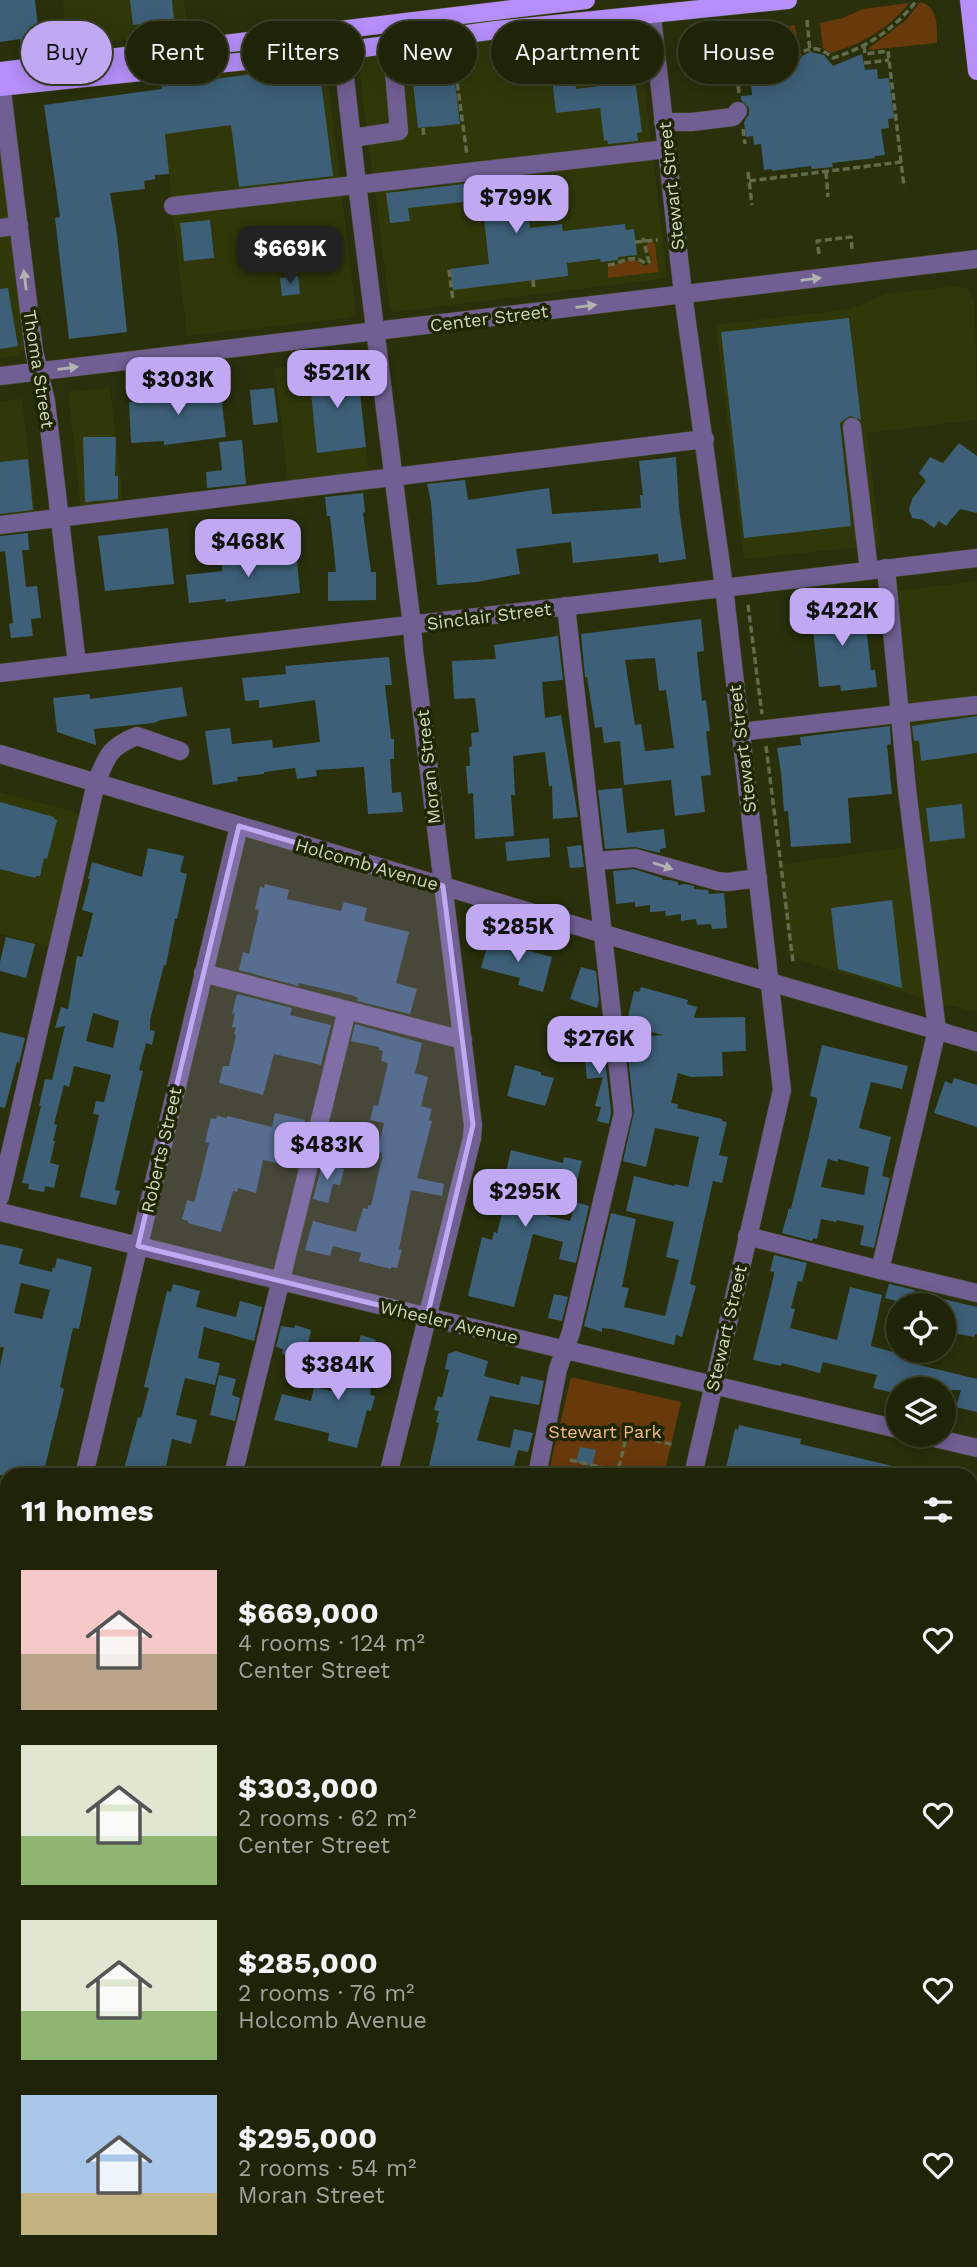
<!DOCTYPE html>
<meta charset="utf-8">
<style>
:root{--surface:#1f2408;--page:#2c3016;--text:#f1f3f6;--muted:#a1a49c;--line:#3c4129;--accent:#c1a8f3}
body{margin:0;font-family:"Work Sans",sans-serif;background:var(--page);color:var(--text);height:100vh;display:flex;flex-direction:column;font-size:26px;white-space:nowrap}
*{box-sizing:border-box;margin:0}
p{font-size:23px;color:var(--muted)}
.icon{flex:none;width:38px;height:38px;fill:none;stroke:currentColor;stroke-width:2;stroke-linecap:round;stroke-linejoin:round}
.map{position:relative;flex:1;overflow:hidden}
.details{position:absolute;left:0px;top:1468px;width:978px;height:800px;display:flex;flex-direction:column;background:var(--surface);border-radius:21px 21px 0 0;box-shadow:0 4px 18px #0003,0 0 0 2px var(--line)}
.details>*{flex:none}
.banner{position:absolute;left:21px;top:21px;width:936px;height:63px;display:flex;gap:14px}
.buttons{position:absolute;left:886px;top:1293px;display:grid;gap:14px}
.buttons a{display:grid;place-items:center;width:70px;height:70px;border-radius:50%;background:var(--surface);box-shadow:0 4px 18px #0003,0 0 0 2px var(--line);font-size:35px}
.price{position:absolute;translate:-50% -60px;padding:0 16px;border-radius:14px;background:var(--accent);color:#111;font-size:23px;line-height:46px;filter:drop-shadow(0 2px 4px #0008)}
.price::after{content:'';position:absolute;left:50%;top:42px;width:21px;height:16px;margin-left:-10px;background:inherit;clip-path:polygon(0 0,100% 0,50% 100%)}
.price.active{background:#222;color:#fff}
ul{padding:0;list-style:none}
li{display:flex;align-items:center;gap:21px;height:175px;padding:0 21px}
li span{display:grid;place-items:center;flex:none;width:196px;height:140px;border-radius:0px;color:#555}
li>.icon{margin-inline-start:auto}
span .icon{width:84px;height:84px;fill:#fffc;stroke-width:1}
li b{font-size:30px}
h2{display:flex;justify-content:space-between;align-items:center;height:84px;padding:0 21px;font-size:30px}
.pill{padding:0 24px;border-radius:32px;background:var(--surface);box-shadow:0 4px 18px #0003,0 0 0 2px var(--line);font-size:24px;line-height:63px}
.pill.active{background:var(--accent);color:#111}
.map>svg:first-child{display:block}
.built{fill:#30380a}
.green{fill:#68390b}
.building{fill:#3d6078;fill-rule:evenodd}
.lines{fill:none;stroke-linecap:round;stroke-linejoin:round}
.minor-casing{stroke:#474e2c;stroke-width:19}
.major-casing{stroke:#474e2c;stroke-width:19}
.path{stroke:#646b4c;stroke-width:3.5;stroke-dasharray:7 3.5;stroke-linecap:butt}
.minor{stroke:#715f93;stroke-width:18}
.major{stroke:#b68ffa;stroke-width:18}
.oneway{fill:#b3b2b2}
.marked{fill:#c1a8f3;fill-opacity:0.2;stroke:#c1a8f3;stroke-width:5;stroke-linejoin:round}
.labels{text-anchor:middle;dominant-baseline:central;stroke-width:7;stroke-linejoin:round;paint-order:stroke}
.street-label{font-size:18px;fill:#cfd5c0;stroke:#1f2602}
.park-label{font-size:18px;fill:#f4b98b;stroke:#1f2602}
</style>
<div class="map">
<svg width="977" height="2267" viewBox="0 0 977 2267">
<rect width="100%" height="100%" fill="#29300b"/>
<!-- built -->
<g class="built">
<polygon points="63,0 184,0 188,33 68,46"/>
<polygon points="634,22 638,29 667,276 660,279 394,312 390,310 359,66 362,56 368,53"/>
<polygon points="318,61 324,62 326,65 356,313 349,318 187,336 158,81"/>
<polygon points="0,139 26,346 21,355 0,359"/>
<polygon points="959,286 969,289 975,306 977,420 867,433 880,545 744,559 716,325 850,309 886,294"/>
<polygon points="356,359 369,474 288,483 275,368"/>
<polygon points="110,388 123,502 81,507 68,392"/>
<polygon points="22,399 35,512 0,517 0,401"/>
<polygon points="977,581 977,1012 941,1003 896,591"/>
<polygon points="0,792 82,814 51,947 0,934"/>
<polygon points="906,847 927,999 790,957 779,865"/>
<polygon points="971,1631 977,1633 977,1818 971,1817"/>
<polygon points="971,1886 977,1888 977,2140 971,2139"/>
<polygon points="717,2261 948,2261 947,2267 716,2267"/>
</g>
<!-- green -->
<g class="green">
<path d="M920,2c19,5 17,25 17,41l-68,7v-2l37,-28z"/>
<path d="M909,3c-20,26 -48,41 -78,50l-8,-5 -3,-25 23,-5 20,-9z"/>
<path d="M744,24l39,3 12,-2 4,24 -9,10c-29,-4 -65,-8 -86,-31z"/>
<polygon points="687,31 694,32 721,50 753,61 753,65 684,73 680,42 682,33"/>
<polygon points="649,242 655,243 658,272 608,278 608,267 634,259 644,266 650,264 652,259 646,246"/>
<polygon points="571,1377 681,1402 664,1475 548,1475"/>
</g>
<!-- building -->
<g class="building">
<polygon points="0,0 35,0 39,36 37,36 38,47 21,49 20,39 0,42"/>
<polygon points="130,0 172,0 174,21 133,25"/>
<polygon points="590,33 592,50 571,54 576,89 618,84 623,81 635,79 642,132 637,133 638,141 608,144 607,140 604,141 600,108 556,113 550,61 509,66 506,43"/>
<polygon points="451,50 460,124 418,128 410,55"/>
<polygon points="810,52 824,55 833,66 862,54 865,70 877,69 878,79 889,78 894,118 888,119 889,128 881,129 885,155 875,156 875,158 832,163 833,167 812,169 811,166 772,171 772,169 764,170 761,144 754,145 753,136 746,137 744,122 749,114 749,108 741,100 741,96 752,95 751,83 761,82 760,67 792,71 802,56"/>
<polygon points="319,65 333,176 239,187 231,125 165,134 169,174 155,175 155,179 144,181 145,189 110,193 117,235 127,332 69,339 55,218 60,217 44,105 162,89 162,86"/>
<polygon points="499,180 499,183 524,180 530,228 562,224 563,231 625,224 626,230 634,229 637,255 618,257 618,260 601,262 600,259 567,263 568,276 453,290 450,269 489,264 482,200 408,208 410,221 390,223 386,193"/>
<polygon points="210,220 214,258 184,261 180,223"/>
<polygon points="298,276 300,294 282,296 280,278"/>
<polygon points="8,288 18,346 0,349 0,289"/>
<polygon points="849,318 861,420 850,416 840,423 851,526 744,538 721,332"/>
<polygon points="357,366 366,447 317,453 309,372"/>
<polygon points="220,386 226,437 164,445 164,441 131,443 129,402 140,401 140,396"/>
<polygon points="274,388 278,422 253,425 250,390"/>
<polygon points="83,437 116,437 115,476 118,476 118,499 85,502"/>
<polygon points="242,440 246,484 207,488 206,472 222,470 219,442"/>
<polygon points="959,443 977,456 977,513 960,509 946,526 939,521 934,528 923,520 912,518 909,510 912,499 926,481 919,473 930,457 943,463"/>
<polygon points="676,457 679,508 686,559 659,563 658,554 573,563 571,542 516,549 520,574 477,582 437,585 431,502 427,484 465,480 468,500 549,488 552,514 641,508 640,495 643,495 639,461"/>
<polygon points="28,459 33,510 0,514 0,462"/>
<polygon points="363,493 365,512 363,513 371,572 376,572 376,600 328,601 328,572 336,572 330,516 327,516 325,497"/>
<polygon points="168,528 174,584 105,591 98,536"/>
<polygon points="28,533 29,550 22,550 26,587 37,586 41,618 31,619 33,636 11,638 9,624 13,623 5,551 0,552 0,536"/>
<polygon points="296,549 300,593 226,602 225,599 189,603 186,575 222,571 222,565 238,563 238,555"/>
<polygon points="829,604 830,611 864,608 871,670 875,670 877,687 841,691 840,685 819,687 812,620 809,621 808,606"/>
<path d="M701,619l3,32 -7,1 5,49 4,-1 4,31h-4l5,44 -10,1 4,36 -30,4 -4,-36 -47,5 -4,-44 -16,2 -2,-16 -7,1 -8,-51h-2l-4,-43zM655,658l4,33 7,-1 8,58 -29,3 -4,-27 -6,1 -10,-65z"/>
<polygon points="558,636 563,680 542,682 545,718 561,715 578,817 553,819 552,786 549,786 545,752 513,756 515,795 511,795 514,836 475,839 473,793 468,794 466,766 470,766 469,747 472,746 471,733 479,732 475,698 454,699 452,661 496,659 494,645"/>
<polygon points="389,657 392,685 385,685 391,739 394,739 394,759 390,759 392,793 401,792 403,812 368,814 364,767 316,770 317,776 297,779 295,768 264,772 264,774 237,777 238,781 213,785 205,731 230,728 232,744 272,740 273,748 320,742 315,700 259,708 259,700 245,701 242,678 286,674 285,666"/>
<polygon points="182,687 187,716 161,720 154,723 94,729 96,745 57,732 53,698 90,694 90,699"/>
<polygon points="977,716 977,753 921,761 919,741 914,741 912,726"/>
<polygon points="890,726 891,744 887,745 892,794 848,798 851,843 791,847 788,811 784,811 781,772 777,748 801,745 800,737"/>
<polygon points="622,788 627,833 664,829 666,848 660,849 660,853 635,847 605,849 598,790"/>
<polygon points="0,802 54,817 54,819 57,820 47,859 44,858 40,876 36,876 35,878 0,869"/>
<polygon points="962,804 965,838 930,842 926,808"/>
<polygon points="549,838 550,857 507,861 505,842"/>
<polygon points="581,845 584,867 570,868 567,847"/>
<path d="M148,848l36,8 -4,16 7,2 -10,45h-2l-9,46h-2l-14,55v10l5,1 -3,14 -6,-2 -7,27 4,1 -28,119 5,1 -4,14 -36,-8 19,-82 -6,-1 3,-13 8,1 7,-27 -37,-9 -5,21 -5,-2 -10,39 3,1 -4,16h2l-5,22 9,2 -5,23 -9,-2 -1,6 -16,-3 1,-5 -7,-1 19,-77h-2l6,-27 7,1 13,-54 -10,2 6,-21 7,2 9,-53 5,1 11,-44 -11,-3 8,-31h-2l4,-17 50,15zM93,1013l26,8 -6,27 -27,-7z"/>
<polygon points="634,869 662,878 663,880 670,880 678,882 678,885 686,884 694,886 694,889 708,890 709,894 724,893 727,928 712,929 711,924 697,925 696,919 681,921 681,914 666,916 665,911 650,912 650,905 635,907 635,902 616,904 613,871"/>
<polygon points="265,884 289,890 287,899 341,911 344,902 367,908 364,921 409,932 396,983 417,989 410,1014 357,1001 358,998 351,995 299,983 298,986 239,970 243,952 249,954 259,910 255,909 260,887 264,888"/>
<polygon points="892,900 902,988 838,969 831,908"/>
<polygon points="6,937 35,944 26,978 0,971 0,962"/>
<polygon points="489,940 552,957 543,992 518,985 520,978 481,968"/>
<polygon points="581,967 596,971 599,1001 597,1008 570,999"/>
<polygon points="641,987 688,1000 687,1004 697,1007 694,1018 745,1017 746,1051 722,1052 723,1076 691,1077 678,1073 671,1103 678,1104 677,1108 722,1119 722,1121 727,1122 719,1155 728,1157 722,1183 713,1181 690,1284 696,1286 682,1337 676,1335 674,1345 612,1329 602,1328 602,1332 584,1326 611,1213 636,1219 622,1287 629,1288 624,1307 665,1316 679,1260 666,1257 674,1222 626,1211 634,1176 674,1186 675,1184 688,1187 699,1137 655,1128 646,1167 623,1161 634,1112 626,1038 663,1035 626,1025 634,991 639,992"/>
<polygon points="237,994 292,1008 290,1015 331,1025 321,1065 274,1054 263,1095 219,1083 223,1066 229,1066 236,1035 234,1034 236,1028 232,1027 235,1013 232,1014"/>
<polygon points="355,1024 422,1043 415,1073 428,1077 421,1106 432,1109 429,1120 432,1121 417,1178 444,1184 442,1196 411,1190 399,1249 402,1250 397,1268 391,1267 391,1269 359,1261 361,1253 333,1246 330,1256 305,1250 313,1221 356,1232 363,1208 368,1209 368,1205 371,1206 382,1158 382,1153 377,1152 384,1123 370,1120 374,1105 378,1106 388,1063 381,1061 383,1051 379,1050 379,1047 351,1041"/>
<polygon points="0,1032 25,1038 19,1063 17,1062 5,1108 0,1107"/>
<polygon points="603,1040 611,1112 609,1124 597,1121 601,1107 595,1106 603,1077 587,1079 583,1042"/>
<path d="M822,1045l86,21 -6,23 -31,-7 -12,46 32,9 -9,39 8,2 -16,70 -14,-3 4,-19 -27,-6 -1,2 -15,-3 -4,20 -4,-1 -1,3 -30,-8 7,-25 2,1 26,-107v-4l-7,-2zM828,1159l10,3v-3l31,8 -5,28 -43,-8z"/>
<polygon points="515,1065 541,1072 541,1075 554,1078 545,1106 507,1096"/>
<polygon points="954,1078 977,1085 977,1127 934,1113 945,1081 952,1084"/>
<polygon points="275,1113 305,1120 295,1167 263,1160 256,1193 238,1188 237,1192 233,1191 221,1232 188,1223 188,1221 182,1219 187,1200 194,1202 195,1200 209,1143 205,1142 211,1118 216,1119 217,1116 227,1118 227,1116 272,1127"/>
<polygon points="511,1150 563,1163 564,1157 582,1161 577,1180 545,1172 537,1206 542,1208 540,1214 570,1221 576,1202 589,1206 576,1263 559,1259 563,1242 533,1234 514,1307 468,1296 482,1237 492,1240 494,1232 497,1233 510,1182 504,1181"/>
<polygon points="322,1164 344,1169 340,1185 333,1184 328,1203 313,1199"/>
<path d="M0,1244l23,5 -4,15 33,8 1,-5 2,1 2,-10 35,9 -13,62 -6,-1 -13,59 4,2 -21,86h-43v-109l4,-19h-4zM21,1283l29,7 -8,29 -28,-6z"/>
<polygon points="774,1255 807,1263 802,1282 798,1281 791,1308 795,1309 790,1328 837,1340 850,1287 882,1295 871,1346 908,1356 907,1362 977,1379 977,1412 956,1407 961,1390 898,1390 898,1394 873,1388 877,1375 823,1362 820,1373 782,1363 781,1366 753,1360 774,1275 774,1272 770,1271"/>
<polygon points="173,1284 200,1291 196,1307 236,1317 240,1301 262,1307 254,1341 204,1327 198,1358 220,1363 215,1385 185,1378 176,1415 197,1420 191,1444 172,1439 164,1475 152,1475 124,1469 138,1417 141,1418 149,1388 144,1387 167,1291 171,1292"/>
<polygon points="889,1284 915,1290 911,1305 885,1298"/>
<polygon points="554,1294 568,1297 562,1321 548,1318"/>
<polygon points="943,1299 977,1307 977,1334 975,1334 974,1337 943,1331"/>
<polygon points="295,1325 311,1330 305,1359 282,1354 283,1349 276,1347 281,1326 294,1328"/>
<polygon points="361,1335 376,1340 374,1347 381,1349 371,1386 370,1395 375,1396 371,1411 367,1410 357,1448 328,1441 329,1433 274,1420 282,1394 311,1401 314,1387 341,1393 345,1380 348,1381"/>
<polygon points="456,1351 488,1361 484,1376 519,1385 521,1376 544,1381 539,1405 490,1396 477,1440 510,1448 514,1429 533,1433 528,1452 518,1450 512,1475 427,1475 439,1423 436,1422 439,1411 434,1410 438,1396 442,1398 449,1370 445,1369 448,1354"/>
<polygon points="219,1375 236,1379 232,1395 240,1398 235,1421 210,1415"/>
<polygon points="739,1425 801,1439 800,1444 905,1469 904,1475 742,1475 743,1471 726,1467 735,1429 738,1430"/>
<polygon points="580,1447 596,1450 592,1466 576,1462"/>
</g>
<g class="lines">
<!-- minor casing -->
<g class="minor-casing">
<g id="minor">
<polyline points="652,16 683,294 724,587 782,1090 693,1475"/>
<polyline points="342,51 357,184 412,625 414,651 473,1125 472,1138 388,1475"/>
<polyline points="0,75 34,351 46,401 77,664"/>
<polyline points="663,122 692,122 733,117 738,111"/>
<polyline points="352,138 399,131 394,72"/>
<polyline points="173,206 667,149"/>
<polyline points="0,228 19,225"/>
<polyline points="0,376 977,259"/>
<polyline points="852,427 869,570"/>
<polyline points="0,525 705,439"/>
<polyline points="886,568 907,789 937,1030 880,1270 977,1293"/>
<polyline points="0,673 977,558"/>
<polyline points="740,732 977,705"/>
<polyline points="0,754 604,934 977,1042"/>
<polyline points="596,861 635,858 717,881 728,882 758,878"/>
<polyline points="203,973 463,1040"/>
<path d="M0,1197l96,-414c11,-27 13,-36 41,-47l43,15"/>
<polyline points="0,1212 444,1321 898,1429"/>
<polyline points="747,1236 880,1270"/>
<polyline points="922,1435 977,1448"/>
<polyline points="84,1475 239,826"/>
<polyline points="233,1475 347,1010"/>
<polyline points="537,1475 558,1369 571,1332 623,1113 566,606"/>
<polyline points="0,1512 7,1514"/>
<polyline points="971,1624 977,1625"/>
<polyline points="0,1830 7,1800"/>
<polyline points="0,1924 7,1926"/>
<polyline points="0,2234 7,2236"/>
<polyline points="110,2261 134,2267"/>
<polyline points="45,2267 47,2261"/>
<polyline points="199,2267 200,2261"/>
<polyline points="348,2267 350,2261"/>
<polyline points="501,2267 502,2261"/>
<polyline points="596,2267 597,2261"/>
</g>
</g>
<!-- major casing -->
<g class="major-casing">
<g id="major">
<polyline points="969,0 977,71"/>
<polyline points="0,71 586,0"/>
<polyline points="0,87 342,51 496,30 788,0"/>
<polyline points="0,1607 7,1609"/>
<polyline points="971,1858 977,1861"/>
</g>
</g>
<!-- path -->
<g class="path">
<polyline points="807,20 810,52"/>
<path d="M693,25c20,26 68,36 99,39 10,-18 26,-20 41,-6 33,-10 63,-30 84,-58"/>
<polyline points="864,46 865,54 888,51 904,187"/>
<polyline points="453,52 467,155"/>
<polyline points="864,63 889,60"/>
<polyline points="737,79 761,75"/>
<polyline points="739,93 736,69 757,66 759,59"/>
<polyline points="423,128 424,138"/>
<polyline points="743,129 745,144"/>
<polyline points="748,172 752,205"/>
<polyline points="826,172 828,197"/>
<polyline points="749,181 901,162"/>
<polyline points="635,242 658,240"/>
<polyline points="819,254 817,241 851,237 852,249"/>
<path d="M608,265c16,-2 22,-12 37,-2l4,-1 -6,-24"/>
<polyline points="449,270 453,300"/>
<polyline points="533,280 534,290"/>
<polyline points="748,605 762,714"/>
<polyline points="766,746 793,962"/>
<polyline points="570,1460 618,1471 627,1434 675,1445"/>
</g>
<!-- minor -->
<use href="#minor" class="minor"/>
<!-- major -->
<use href="#major" class="major"/>
</g>
<!-- one-way arrows -->
<defs><path id="oneway-solid" d="M-6-.8H1V-3.2L6.5 0L1 3.2V.8H-6Z" transform="scale(1.75)"/></defs>
<g class="oneway">
<use href="#oneway-solid" transform="translate(811 279) rotate(-7)"/>
<use href="#oneway-solid" transform="translate(25 280) rotate(-97)"/>
<use href="#oneway-solid" transform="translate(586 306) rotate(-7)"/>
<use href="#oneway-solid" transform="translate(68 368) rotate(-7)"/>
<use href="#oneway-solid" transform="translate(663 866) rotate(18)"/>
</g>
<!-- marked area -->
<path class="marked" d="M239,826l204,60 30,239 -46,192 -289,-71z"/>
<g class="labels">
<!-- street labels -->
<g class="street-label">
<text transform="translate(671 186) rotate(-96)">Stewart Street</text>
<text transform="translate(489 318) rotate(-7)">Center Street</text>
<text transform="translate(39 369) rotate(81)">Thoma Street</text>
<text transform="translate(489 616) rotate(-7)">Sinclair Street</text>
<text transform="translate(742 749) rotate(-97)">Stewart Street</text>
<text transform="translate(428 767) rotate(-96)">Moran Street</text>
<text transform="translate(367 864) rotate(16)">Holcomb Avenue</text>
<text transform="translate(161 1150) rotate(-77)">Roberts Street</text>
<text transform="translate(449 1322) rotate(13)">Wheeler Avenue</text>
<text transform="translate(726 1328) rotate(-77)">Stewart Street</text>
</g>
<!-- park labels -->
<g class="park-label">
<text x="605" y="1431">Stewart Park</text>
</g>
</g>
</svg>
<div class="buttons">
<a><svg class="icon" aria-label="locate" viewBox="0 0 24 24"><circle cx="12" cy="12" r="6"/><path d="M12 2v4M12 18v4M2 12h4M18 12h4"/></svg></a>
<a><svg class="icon" aria-label="layers" viewBox="0 0 24 24"><path d="M12 4l9 5-9 5-9-5zM3 14l9 5 9-5"/></svg></a>
</div>
<b class="price" style="left:516px;top:235px">$799K</b>
<b class="price active" style="left:290px;top:286px">$669K</b>
<b class="price" style="left:337px;top:410px">$521K</b>
<b class="price" style="left:178px;top:417px">$303K</b>
<b class="price" style="left:248px;top:579px">$468K</b>
<b class="price" style="left:842px;top:648px">$422K</b>
<b class="price" style="left:518px;top:964px">$285K</b>
<b class="price" style="left:599px;top:1076px">$276K</b>
<b class="price" style="left:327px;top:1182px">$483K</b>
<b class="price" style="left:525px;top:1229px">$295K</b>
<b class="price" style="left:338px;top:1402px">$384K</b>
<div class="banner">
<a class="pill active">Buy</a>
<a class="pill">Rent</a>
<a class="pill">Filters</a>
<a class="pill">New</a>
<a class="pill">Apartment</a>
<a class="pill">House</a>
</div>
<section class="details">
<h2>11 homes<svg class="icon" aria-label="filters" viewBox="0 0 24 24"><path d="M4 7h16M4 17h16"/><circle cx="9" cy="7" r="2"/><circle cx="15" cy="17" r="2"/></svg></h2>
<ul>
<li><span style="background:linear-gradient(#f6c9c9 60%,#b9a48a 0)"><svg class="icon" aria-label="home" viewBox="0 0 24 24"><path d="M3 11l9-7 9 7M6 9v11h12V9"/></svg></span><div><b>$669,000</b><p>4 rooms · 124 m²</p><p>Center Street</p></div><svg class="icon" aria-label="heart" viewBox="0 0 24 24"><path d="M12 20l-8-8c-3-5 5-10 8-4 3-6 11-1 8 4z"/></svg></li>
<li><span style="background:linear-gradient(#dfe7d0 65%,#8fb573 0)"><svg class="icon" aria-label="home" viewBox="0 0 24 24"><path d="M3 11l9-7 9 7M6 9v11h12V9"/></svg></span><div><b>$303,000</b><p>2 rooms · 62 m²</p><p>Center Street</p></div><svg class="icon" aria-label="heart" viewBox="0 0 24 24"><path d="M12 20l-8-8c-3-5 5-10 8-4 3-6 11-1 8 4z"/></svg></li>
<li><span style="background:linear-gradient(#dfe7d0 65%,#8fb573 0)"><svg class="icon" aria-label="home" viewBox="0 0 24 24"><path d="M3 11l9-7 9 7M6 9v11h12V9"/></svg></span><div><b>$285,000</b><p>2 rooms · 76 m²</p><p>Holcomb Avenue</p></div><svg class="icon" aria-label="heart" viewBox="0 0 24 24"><path d="M12 20l-8-8c-3-5 5-10 8-4 3-6 11-1 8 4z"/></svg></li>
<li><span style="background:linear-gradient(#a9c7e8 70%,#c2b280 0)"><svg class="icon" aria-label="home" viewBox="0 0 24 24"><path d="M3 11l9-7 9 7M6 9v11h12V9"/></svg></span><div><b>$295,000</b><p>2 rooms · 54 m²</p><p>Moran Street</p></div><svg class="icon" aria-label="heart" viewBox="0 0 24 24"><path d="M12 20l-8-8c-3-5 5-10 8-4 3-6 11-1 8 4z"/></svg></li>
</ul>
</section>
</div>
